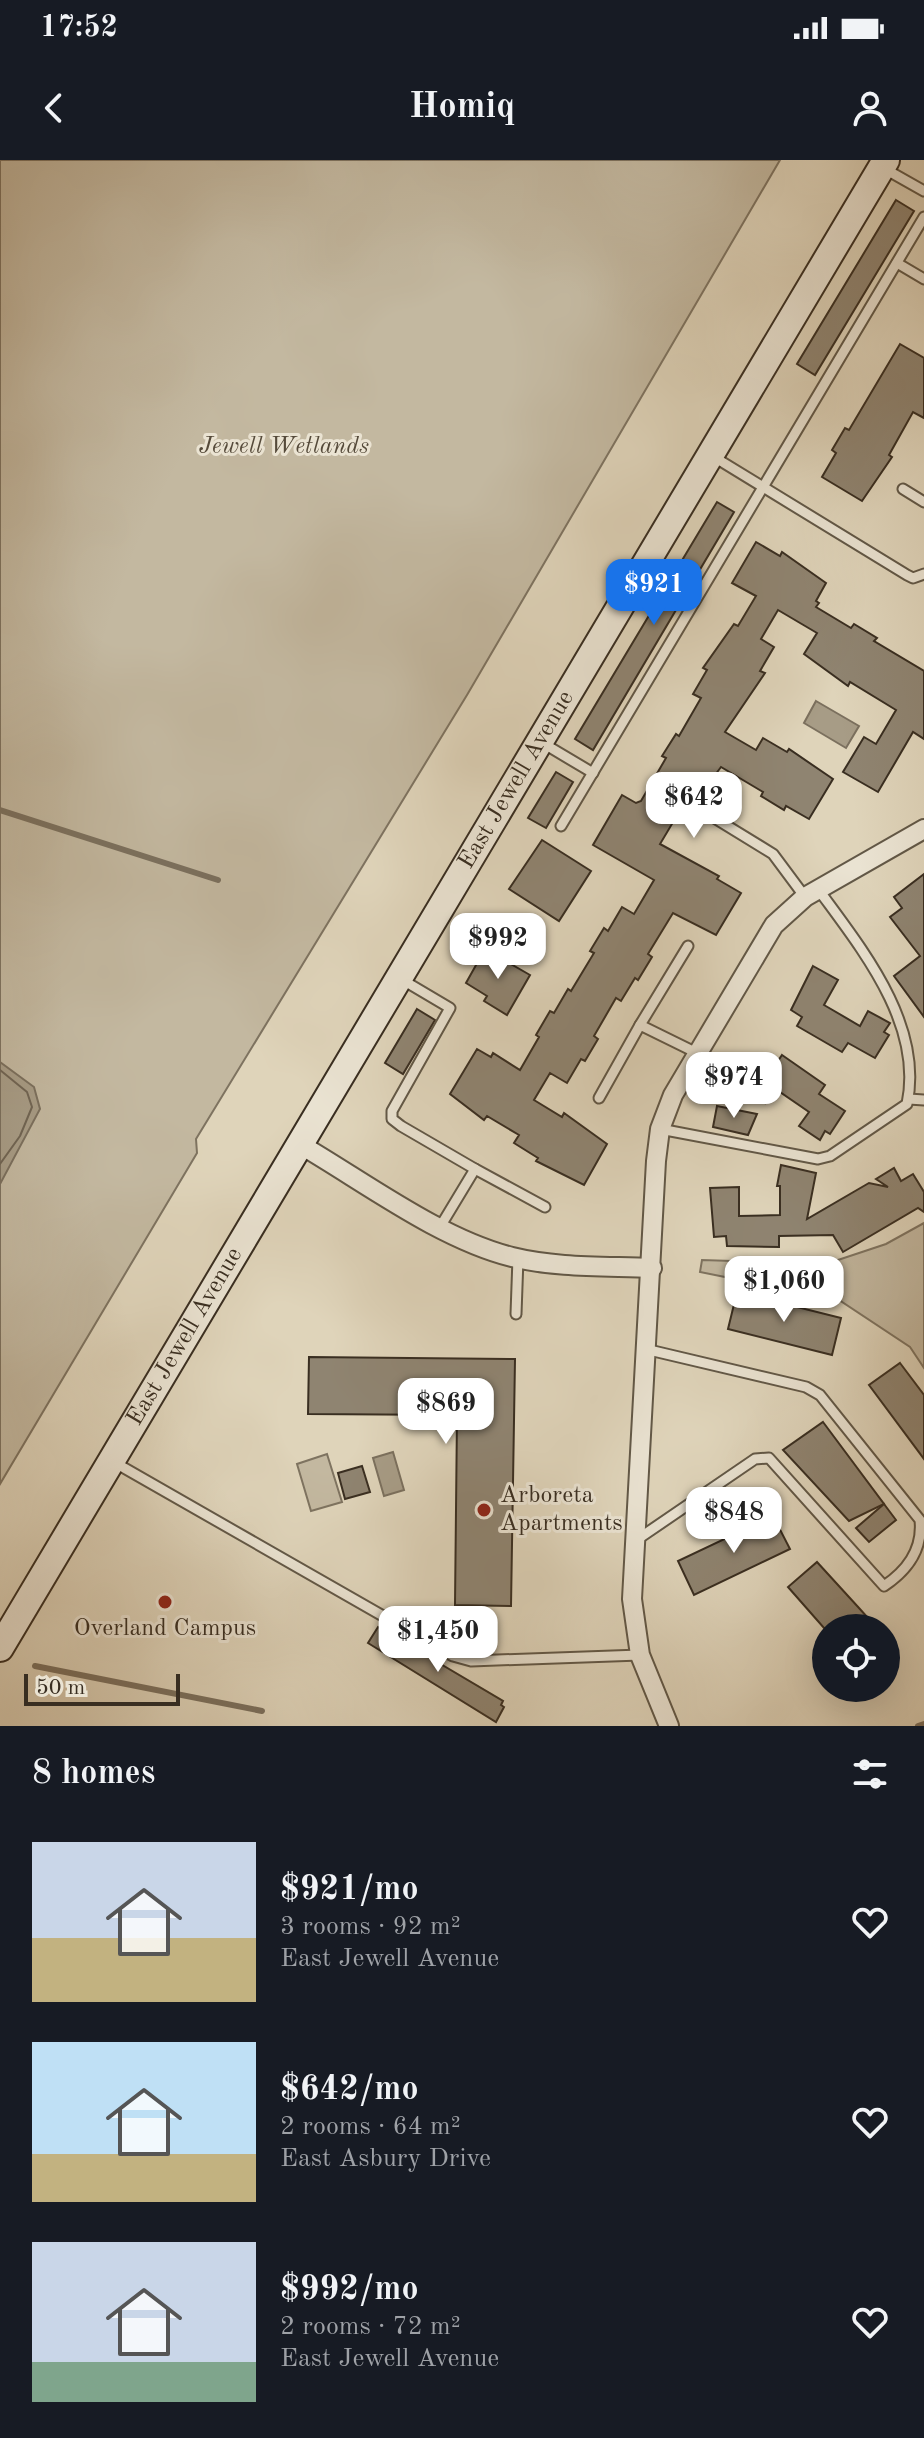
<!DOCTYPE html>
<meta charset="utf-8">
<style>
:root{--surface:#171b24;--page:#20242c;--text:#f1f3f6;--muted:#9ea1a6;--accent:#1a73e8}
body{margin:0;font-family:"Old Standard TT",serif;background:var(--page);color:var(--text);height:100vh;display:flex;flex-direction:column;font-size:30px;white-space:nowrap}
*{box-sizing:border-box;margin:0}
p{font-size:26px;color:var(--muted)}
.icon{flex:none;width:44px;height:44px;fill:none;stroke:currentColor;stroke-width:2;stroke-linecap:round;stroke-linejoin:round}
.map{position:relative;height:1566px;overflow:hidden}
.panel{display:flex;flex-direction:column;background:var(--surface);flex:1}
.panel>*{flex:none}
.fabs{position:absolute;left:812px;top:1454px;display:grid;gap:16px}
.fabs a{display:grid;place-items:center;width:88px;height:88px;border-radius:50%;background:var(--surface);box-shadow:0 8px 32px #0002;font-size:40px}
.scale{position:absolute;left:24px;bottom:20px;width:156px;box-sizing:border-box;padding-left:8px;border:4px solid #392e21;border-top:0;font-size:22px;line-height:28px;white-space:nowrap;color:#392e21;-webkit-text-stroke:6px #eae3d2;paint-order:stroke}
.price{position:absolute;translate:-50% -68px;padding:0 18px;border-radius:16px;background:#fff;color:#222;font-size:26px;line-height:52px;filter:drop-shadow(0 2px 4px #0008)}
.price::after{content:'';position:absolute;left:50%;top:48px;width:24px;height:18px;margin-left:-12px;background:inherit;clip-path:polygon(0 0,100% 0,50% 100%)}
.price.active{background:var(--accent);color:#fff}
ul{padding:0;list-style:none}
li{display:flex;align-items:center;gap:24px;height:200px;padding:0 32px}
li span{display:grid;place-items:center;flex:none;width:224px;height:160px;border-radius:0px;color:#555}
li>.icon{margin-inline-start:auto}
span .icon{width:96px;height:96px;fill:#fffc;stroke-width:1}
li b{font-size:34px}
h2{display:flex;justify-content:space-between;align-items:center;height:96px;padding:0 32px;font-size:34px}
.status{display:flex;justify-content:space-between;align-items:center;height:56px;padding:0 40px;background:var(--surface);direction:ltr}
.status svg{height:22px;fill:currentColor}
header{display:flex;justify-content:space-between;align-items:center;height:104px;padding:0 32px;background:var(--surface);font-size:36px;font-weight:800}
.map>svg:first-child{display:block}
.green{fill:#c3b8a0;stroke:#7e7360;stroke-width:2}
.water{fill:#a79c86;stroke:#7b705e;stroke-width:2}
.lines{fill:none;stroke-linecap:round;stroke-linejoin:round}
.shore{stroke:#706554;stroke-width:2}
.stream{stroke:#7b705e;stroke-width:6}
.building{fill:#8f8471;stroke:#392e21;stroke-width:2}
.lane-casing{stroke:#625847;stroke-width:13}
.street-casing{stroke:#625847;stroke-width:22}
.secondary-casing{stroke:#392e21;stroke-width:30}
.lane{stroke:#eae3d2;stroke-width:9}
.street{stroke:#eae3d2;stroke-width:18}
.secondary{stroke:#eae3d2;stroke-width:26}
.poi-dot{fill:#8f2418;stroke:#eae3d2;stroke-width:3}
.labels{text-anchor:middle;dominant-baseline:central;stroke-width:6;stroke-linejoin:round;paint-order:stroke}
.park-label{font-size:24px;font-style:italic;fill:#554a3a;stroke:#eae3d2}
.street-label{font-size:24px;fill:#392e21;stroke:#eae3d2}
.poi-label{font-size:24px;fill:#392e21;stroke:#eae3d2;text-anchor:start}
</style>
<div class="status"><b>17:52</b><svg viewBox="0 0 49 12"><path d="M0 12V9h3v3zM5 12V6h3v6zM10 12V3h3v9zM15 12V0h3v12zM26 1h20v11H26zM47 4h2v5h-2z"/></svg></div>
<header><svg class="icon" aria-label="back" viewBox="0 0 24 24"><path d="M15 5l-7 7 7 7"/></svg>Homiq<svg class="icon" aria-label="person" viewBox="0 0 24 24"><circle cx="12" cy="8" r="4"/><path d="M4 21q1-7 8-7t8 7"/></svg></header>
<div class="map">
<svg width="924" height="1566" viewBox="0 0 924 1566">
<rect width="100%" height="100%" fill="#dfd4ba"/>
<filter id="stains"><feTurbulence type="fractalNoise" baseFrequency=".0025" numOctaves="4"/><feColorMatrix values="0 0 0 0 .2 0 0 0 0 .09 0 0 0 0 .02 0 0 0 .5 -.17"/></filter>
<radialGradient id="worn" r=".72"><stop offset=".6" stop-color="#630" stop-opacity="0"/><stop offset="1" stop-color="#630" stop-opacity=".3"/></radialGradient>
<!-- green -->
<g class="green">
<polygon points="0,0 780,0 467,535 196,979 197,993 0,1324"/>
<polygon points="924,1063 924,1208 910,1187 839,1140 700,1112 702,1100 826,1104 886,1084"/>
<polygon points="327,1294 342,1342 311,1351 297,1304"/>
</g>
<!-- water -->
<g class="water">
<polygon points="816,541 859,566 846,588 804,563"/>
<polygon points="0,902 34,927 40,949 0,1024"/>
<polygon points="393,1292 404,1330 384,1336 373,1298"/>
</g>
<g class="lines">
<!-- shore -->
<polyline class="shore" points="0,910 27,932 32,947 20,976 0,1004"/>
<!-- stream -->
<g class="stream">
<polyline points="0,650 218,720"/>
<polyline points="35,1506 262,1551"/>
<polyline points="918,1566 924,1564"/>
</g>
</g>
<!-- building -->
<g class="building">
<polygon points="896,40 914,51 815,215 797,204"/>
<polygon points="900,184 924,198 924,258 913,252 889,295 892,297 862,341 822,317 836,293 832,290 845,268 849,270"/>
<polygon points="717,342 734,352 593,590 575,579"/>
<polygon points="756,382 780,396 782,392 826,423 816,441 819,443 816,447 851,468 854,464 877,478 874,481 924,511 924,579 913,572 878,632 843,612 864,577 876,584 896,550 850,522 848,526 804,494 817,473 778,450 761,479 774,487 760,511 765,513 725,572 756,590 763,578 787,592 789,589 833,619 809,659 786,646 784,650 761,636 763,632 721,607 692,646 685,642 660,684 719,716 717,719 741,733 716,775 673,753 648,794 652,797 638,820 635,818 621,841 616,838 594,876 598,879 585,901 581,899 567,923 550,913 534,940 562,957 564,953 607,984 584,1025 536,1001 538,998 514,983 519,975 487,956 484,960 450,934 477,889 491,897 493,893 520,910 539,877 536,875 550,851 554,853 568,829 571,831 594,793 590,791 604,768 608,771 622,747 634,754 654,720 593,685 622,635 636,643 641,641 666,598 662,596 676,574 679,576 701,538 693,534 707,510 703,508 734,464 738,466 756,436 732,423"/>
<polygon points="556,612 573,622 546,668 528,658"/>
<polygon points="542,680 591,711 559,761 509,729"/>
<polygon points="924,714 924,857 894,816 920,796 890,757 902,748 894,737"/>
<polygon points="485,789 530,815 507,855 484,841 487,836 466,823"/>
<polygon points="813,806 838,820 824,845 860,866 868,851 890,863 884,872 889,875 875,898 848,883 842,892 797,866 802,857 791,850"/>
<polygon points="417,849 435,860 403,914 385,903"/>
<polygon points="782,895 825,925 819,934 845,951 830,974 825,971 820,980 799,966 809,952 774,928 765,943 744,928 765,897 776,904"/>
<polygon points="717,946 757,954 748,975 713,967"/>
<polygon points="781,1005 816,1013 807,1059 869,1023 888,1027 876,1019 894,1008 901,1021 913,1014 924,1032 924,1052 918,1048 843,1092 833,1075 779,1076 779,1087 727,1086 726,1076 714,1077 710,1028 739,1027 739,1056 780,1055 780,1026 777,1026"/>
<polygon points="737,1132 841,1158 832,1195 728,1169"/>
<polygon points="309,1197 515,1199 511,1446 455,1445 457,1255 308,1254"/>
<polygon points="900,1203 924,1235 924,1299 869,1225"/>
<polygon points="823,1262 884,1344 849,1361 783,1290"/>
<polygon points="362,1306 370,1332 345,1339 338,1313"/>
<polygon points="884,1344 896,1360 869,1382 856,1368"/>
<polygon points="773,1356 790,1389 694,1435 678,1401"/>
<polygon points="817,1402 859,1448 877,1468 824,1468 788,1427"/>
<polygon points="378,1467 503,1541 501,1545 504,1547 496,1562 368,1483"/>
</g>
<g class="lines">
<!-- lane casing -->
<g class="lane-casing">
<g id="lane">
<polyline points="885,9 924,31"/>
<polyline points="897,103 924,119"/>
<polyline points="714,297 907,415 913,418 924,414"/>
<polyline points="903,329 924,342"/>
<polyline points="541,582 593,613"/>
<polyline points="716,659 773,694 805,737"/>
<polyline points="561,666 924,57"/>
<polyline points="401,819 450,848 392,951 392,959 401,966 475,1009 440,1067"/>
<polyline points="640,865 688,786"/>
<polyline points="599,938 640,865 699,894"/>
<polyline points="909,939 924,940"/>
<path d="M660,969l158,30 12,-3 77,-52c17,-80 -46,-156 -89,-215"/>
<polyline points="475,1009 545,1047"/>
<polyline points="516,1154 518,1098"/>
<polyline points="112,1301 453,1496 471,1501 640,1495"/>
<path d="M635,1381l120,-82 14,-1 115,128c24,-16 39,-37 36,-66l-100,-125 -14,-8 -161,-38"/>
</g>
</g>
<!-- street casing -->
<g class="street-casing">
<g id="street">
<path d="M301,985c65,38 139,94 211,112 44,11 94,9 140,11"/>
<polyline points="669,1566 640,1495 632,1439 656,1001 660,969 673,935 774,765 805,737 924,669"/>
</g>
</g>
<!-- secondary casing -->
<g class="secondary-casing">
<g id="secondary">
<path id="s1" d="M0,1488l886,-1488"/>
</g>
</g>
<!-- lane -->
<use href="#lane" class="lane"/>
<!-- street -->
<use href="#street" class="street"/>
<!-- secondary -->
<use href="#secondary" class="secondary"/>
</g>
<!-- markers -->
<g class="poi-dot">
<circle cx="484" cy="1350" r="8"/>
<circle cx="165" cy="1442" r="8"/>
</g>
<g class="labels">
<!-- park labels -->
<g class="park-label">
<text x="284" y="287">Jewell Wetlands</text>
</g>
<!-- street labels -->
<g class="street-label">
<text stroke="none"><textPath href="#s1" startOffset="1010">East Jewell Avenue</textPath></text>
<text stroke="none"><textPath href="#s1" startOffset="362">East Jewell Avenue</textPath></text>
</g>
<!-- poi labels -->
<g class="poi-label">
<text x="500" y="1336">Arboreta<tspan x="500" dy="28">Apartments</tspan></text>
<text x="165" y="1469" text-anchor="middle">Overland Campus</text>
</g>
</g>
<rect width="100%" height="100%" filter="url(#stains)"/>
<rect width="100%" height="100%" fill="url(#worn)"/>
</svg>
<div class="fabs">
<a><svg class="icon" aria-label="locate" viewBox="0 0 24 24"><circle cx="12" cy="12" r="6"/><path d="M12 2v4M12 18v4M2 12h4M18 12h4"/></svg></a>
</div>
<div class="scale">50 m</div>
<b class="price active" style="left:654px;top:467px">$921</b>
<b class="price" style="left:694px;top:680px">$642</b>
<b class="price" style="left:498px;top:821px">$992</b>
<b class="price" style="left:734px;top:960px">$974</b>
<b class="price" style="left:784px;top:1164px">$1,060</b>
<b class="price" style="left:446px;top:1286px">$869</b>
<b class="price" style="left:734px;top:1395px">$848</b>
<b class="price" style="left:438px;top:1514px">$1,450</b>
</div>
<section class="panel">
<h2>8 homes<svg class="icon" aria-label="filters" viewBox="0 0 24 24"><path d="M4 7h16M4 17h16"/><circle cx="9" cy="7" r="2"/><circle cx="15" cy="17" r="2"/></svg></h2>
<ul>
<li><span style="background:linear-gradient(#c9d6e8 60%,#c2b280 0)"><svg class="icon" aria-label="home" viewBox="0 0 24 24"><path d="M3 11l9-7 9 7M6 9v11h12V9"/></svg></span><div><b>$921/mo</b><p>3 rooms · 92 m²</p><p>East Jewell Avenue</p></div><svg class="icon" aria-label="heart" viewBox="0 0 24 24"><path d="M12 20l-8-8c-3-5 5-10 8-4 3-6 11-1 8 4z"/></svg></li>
<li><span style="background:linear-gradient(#bfe0f5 70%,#c2b280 0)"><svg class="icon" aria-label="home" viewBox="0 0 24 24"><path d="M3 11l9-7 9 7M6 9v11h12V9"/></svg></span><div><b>$642/mo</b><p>2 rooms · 64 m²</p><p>East Asbury Drive</p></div><svg class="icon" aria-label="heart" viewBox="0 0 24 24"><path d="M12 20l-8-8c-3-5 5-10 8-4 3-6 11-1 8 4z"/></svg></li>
<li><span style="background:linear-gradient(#c9d6e8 75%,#7fa58c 0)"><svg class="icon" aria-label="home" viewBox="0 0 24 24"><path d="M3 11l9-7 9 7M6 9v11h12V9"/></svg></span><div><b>$992/mo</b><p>2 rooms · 72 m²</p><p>East Jewell Avenue</p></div><svg class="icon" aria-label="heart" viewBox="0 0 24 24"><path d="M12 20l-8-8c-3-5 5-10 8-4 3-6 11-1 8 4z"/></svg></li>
</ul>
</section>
